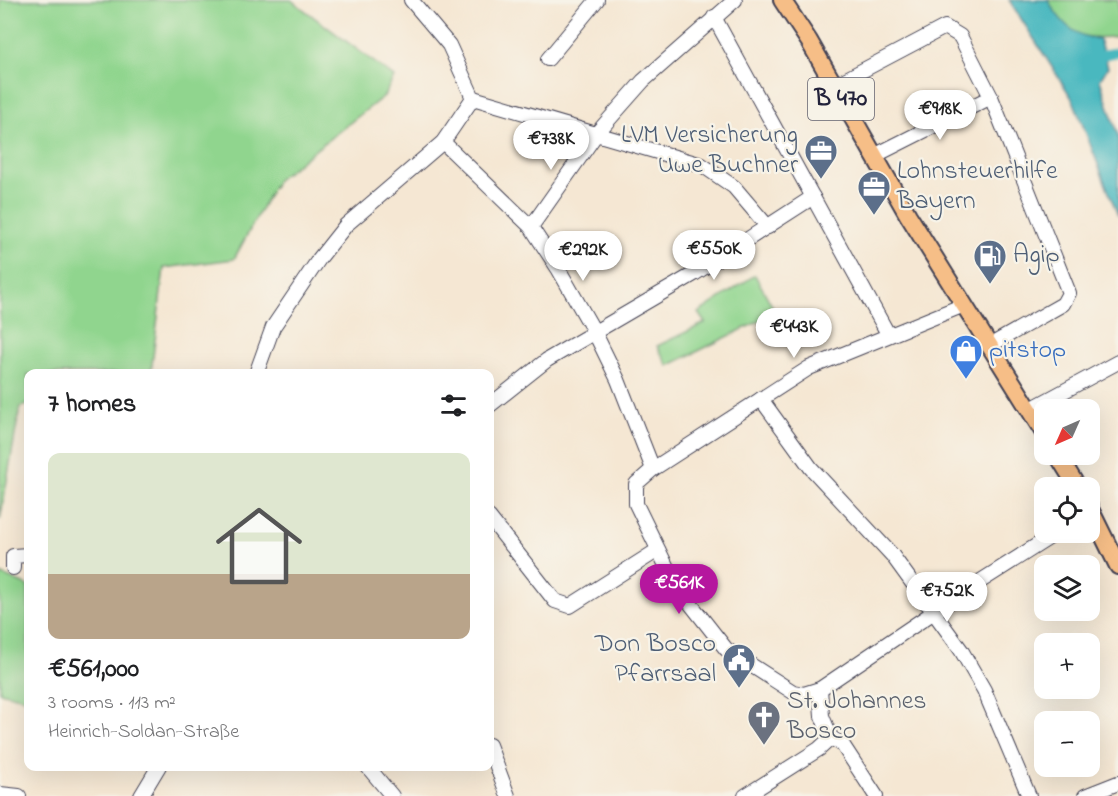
<!DOCTYPE html>
<meta charset="utf-8">
<style>
:root{--surface:#fff;--page:#f2f2f2;--text:#202124;--muted:#757577;--accent:#b5179e}
body{margin:0;font-family:"Indie Flower",sans-serif;background:var(--page);color:var(--text);height:100vh;display:flex;flex-direction:column;font-size:22px;white-space:nowrap}
*{box-sizing:border-box;margin:0}
p{font-size:20px;color:var(--muted)}
.icon{flex:none;width:33px;height:33px;fill:none;stroke:currentColor;stroke-width:2;stroke-linecap:round;stroke-linejoin:round}
.map{position:relative;flex:1;overflow:hidden}
.details{position:absolute;left:24px;top:369px;width:470px;height:402px;display:flex;flex-direction:column;background:var(--surface);border-radius:12px;box-shadow:0 6px 24px #0002}
.details>*{flex:none}
.needle{width:39px;rotate:225deg}
.controls{position:absolute;left:1034px;top:399px;display:grid;gap:12px}
.controls a{display:grid;place-items:center;width:66px;height:66px;border-radius:12px;background:var(--surface);box-shadow:0 6px 24px #0002;font-size:30px}
.price{position:absolute;translate:-50% -51px;padding:0 14px;border-radius:21px;background:#fff;color:#222;font-size:20px;line-height:39px;filter:drop-shadow(0 2px 3px #0008)}
.price::after{content:'';position:absolute;left:50%;top:36px;width:18px;height:14px;margin-left:-9px;background:inherit;clip-path:polygon(0 0,100% 0,50% 100%)}
.price.active{background:var(--accent);color:#fff}
ul{padding:0;list-style:none}
li{display:grid;align-content:center;gap:12px;height:318px;padding:0 24px}
li span{display:grid;place-items:center;height:186px;border-radius:12px;color:#555}
li>.icon{margin-inline-start:auto}
span .icon{width:108px;height:108px;fill:#fffc;stroke-width:1}
li b{font-size:26px}
h2{display:flex;justify-content:space-between;align-items:center;height:72px;padding:0 24px;font-size:26px}
.map>svg:first-child{display:block}
.green{fill:#90d58e;stroke:#597c64;stroke-width:1.5}
.water{fill:#49b8bf;stroke:#366d7d;stroke-width:1.5}
.lines{fill:none;stroke-linecap:round;stroke-linejoin:round}
.canal{stroke:#49b8bf;stroke-width:10}
.minor-casing{stroke:#424052;stroke-width:16}
.major-casing{stroke:#424052;stroke-width:20}
.minor{stroke:#fff;stroke-width:14}
.major{stroke:#f6be87;stroke-width:16}
.labels{text-anchor:middle;dominant-baseline:central;stroke-width:4.5;stroke-linejoin:round;paint-order:stroke}
.shield{fill:#f7f3e8;stroke:#62616f;stroke-width:1.5}
.shield-label{font-size:24px;font-weight:bold;fill:#22223b}
.service-label{font-size:26px;fill:#4e5e75;stroke:#f7f3e8;text-anchor:end}
.shop-label{font-size:26px;fill:#366cbe;stroke:#f7f3e8;text-anchor:start}
.worship-label{font-size:26px;fill:#5b616d;stroke:#f7f3e8;text-anchor:start}
</style>
<div class="map">
<svg width="1118" height="796" viewBox="0 0 1118 796">
<rect width="100%" height="100%" fill="#f7f3e8"/>
<filter id="ink" filterUnits="userSpaceOnUse"><feTurbulence type="fractalNoise" baseFrequency=".0167" numOctaves="2"/><feDisplacementMap in="SourceGraphic" scale="12" xChannelSelector="R" yChannelSelector="G"/><feConvolveMatrix kernelMatrix="1 2 1 2 8 2 1 2 1" color-interpolation-filters="sRGB"/></filter>
<filter id="wash" filterUnits="userSpaceOnUse"><feTurbulence type="fractalNoise" baseFrequency=".008" numOctaves="4" result="noise"/><feDisplacementMap in="SourceGraphic" scale="24" xChannelSelector="R" yChannelSelector="G"/><feGaussianBlur stdDeviation="1.35" result="paint"/><feColorMatrix in="noise" values="0 0 0 0 0 0 0 0 0 0 0 0 0 0 0 0 0 1.4 0 .05"/><feComposite in="paint" operator="in"/></filter>
<g filter="url(#wash)">
<rect width="100%" height="100%" fill="#f5e7d3"/>
<!-- green -->
<g class="green">
<polygon points="0,0 291,0 394,77 384,96 277,180 234,259 164,268 151,373 28,374 28,405 20,407 0,520"/>
<path d="M1048,0h70v36c-37,6 -52,-3 -70,-36z"/>
<polygon points="755,275 776,313 668,366 657,346 705,323 698,313"/>
<polygon points="0,574 28,586 28,699 0,692"/>
</g>
<!-- water -->
<path class="water" d="M1009,0h39c12,22 26,37 51,39l9,28 -8,13 18,56v80l-45,-116z"/>
<g class="lines">
<!-- canal -->
<polyline class="canal" points="1091,57 1118,52"/>
</g>
</g>
<g filter="url(#ink)">
<g class="lines">
<!-- minor casing -->
<g class="minor-casing">
<g id="minor">
<polyline points="411,0 449,45 473,98 702,165 734,187 768,227"/>
<polyline points="714,17 888,334"/>
<polyline points="548,59 597,0"/>
<polyline points="833,86 945,27 960,36 991,97 1069,293 1063,304 989,346"/>
<polyline points="443,142 531,227 559,270 595,333 618,380 653,469"/>
<polyline points="874,156 991,97"/>
<polyline points="531,227 597,133 643,81 735,0"/>
<polyline points="964,305 809,368 653,469 636,484 636,504 675,584 726,649 793,692 804,694 820,689 965,591 1058,532"/>
<polyline points="256,374 273,327 319,259 346,225 443,142 473,98"/>
<polyline points="761,399 811,468 892,555 961,650 984,690 1029,796"/>
<polyline points="489,406 547,360 694,274 813,197"/>
<polyline points="1029,410 1118,362"/>
<polyline points="489,517 555,601 570,606 658,550"/>
<polyline points="13,568 13,556 28,555"/>
<polyline points="820,689 822,716 831,738"/>
<polyline points="831,738 842,744 876,796"/>
<polyline points="489,745 508,796"/>
<polyline points="367,766 392,796"/>
<polyline points="0,794 19,796"/>
<polyline points="141,796 159,766"/>
<polyline points="745,796 819,749 831,738"/>
<polyline points="1085,796 1118,783"/>
</g>
</g>
<!-- major casing -->
<g class="major-casing">
<g id="major">
<polyline points="782,0 809,41 908,215 1044,433"/>
<polyline points="1057,454 1078,488"/>
<polyline points="1089,507 1118,566"/>
</g>
</g>
<!-- minor -->
<use href="#minor" class="minor"/>
<!-- major -->
<use href="#major" class="major"/>
</g>
</g>
<!-- icons -->
<defs>
<g id="office-pin" transform="scale(1.725)"><path d="M0 17L-7.5 6A9.5 9.5 0 1 1 7.5 6Z" fill="#5c6f8a" stroke="#f7f3e8"/><path d="M-6-3h4V-5.5h4V-3h4V5H-6ZM-1-4.5V-3h2v-1.5ZM-6 0V1H6V0Z" fill="#fff"/></g>
<g id="fuel-pin" transform="scale(1.725)"><path d="M0 17L-7.5 6A9.5 9.5 0 1 1 7.5 6Z" fill="#5c6f8a" stroke="#f7f3e8"/><path d="M-5.5-6h7V0h2V4h1.3V-2.5L3-4.5l.8-.8L6-3V5H2.5V1h-1V6h-7ZM-4.2-4.7v3.2H.2V-4.7Z" fill="#fff"/></g>
<g id="shop-pin" transform="scale(1.725)"><path d="M0 17L-7.5 6A9.5 9.5 0 1 1 7.5 6Z" fill="#3f7fe0" stroke="#f7f3e8"/><path d="M-5-2.5h2.3a2.7 3.5 0 0 1 5.4 0H5L5.5 6h-11ZM-1.5-2.5h3a1.5 2.3 0 0 0-3 0Z" fill="#fff"/></g>
<g id="civic-pin" transform="scale(1.725)"><path d="M0 17L-7.5 6A9.5 9.5 0 1 1 7.5 6Z" fill="#5c6f8a" stroke="#f7f3e8"/><path d="M-.6-6.5H3V-4.5H.6V-3L4-1V1h2V6H-6V1h2V-1L-.6-3ZM-1.2 2.5V6h2.4V2.5Z" fill="#fff"/></g>
<g id="church-pin" transform="scale(1.725)"><path d="M0 17L-7.5 6A9.5 9.5 0 1 1 7.5 6Z" fill="#6b7280" stroke="#f7f3e8"/><path d="M-1.2-6h2.4v3.5h3.3v2.4h-3.3V6h-2.4V-.1h-3.3v-2.4h3.3Z" fill="#fff"/></g>
</defs>
<g fill-rule="evenodd">
<use href="#office-pin" x="821" y="151"/>
<use href="#office-pin" x="874" y="187"/>
<use href="#fuel-pin" x="990" y="256"/>
<use href="#shop-pin" x="966" y="351"/>
<use href="#civic-pin" x="739" y="660"/>
<use href="#church-pin" x="764" y="717"/>
</g>
<g class="labels">
<!-- shield labels -->
<rect class="shield" x="808" y="78" width="66" height="42" rx="4.5"/>
<g class="shield-label">
<text x="841" y="99">B 470</text>
</g>
<!-- service labels -->
<g class="service-label">
<text x="798" y="136">LVM Versicherung<tspan x="798" dy="30">Uwe Buchner</tspan></text>
<text x="897" y="172" text-anchor="start">Lohnsteuerhilfe<tspan x="897" dy="30">Bayern</tspan></text>
<text x="1013" y="256" text-anchor="start">Agip</text>
<text x="716" y="645">Don Bosco<tspan x="716" dy="30">Pfarrsaal</tspan></text>
</g>
<!-- shop labels -->
<g class="shop-label">
<text x="989" y="351">pitstop</text>
</g>
<!-- worship labels -->
<g class="worship-label">
<text x="787" y="702">St. Johannes<tspan x="787" dy="30">Bosco</tspan></text>
</g>
</g>
</svg>
<div class="controls">
<a><svg class="needle" viewBox="-14 -14 28 28"><path d="M0-13l5 13h-10z" fill="#e53935"/><path d="M0 13l5-13h-10z" fill="#757577"/></svg></a>
<a><svg class="icon" aria-label="locate" viewBox="0 0 24 24"><circle cx="12" cy="12" r="6"/><path d="M12 2v4M12 18v4M2 12h4M18 12h4"/></svg></a>
<a><svg class="icon" aria-label="layers" viewBox="0 0 24 24"><path d="M12 4l9 5-9 5-9-5zM3 14l9 5 9-5"/></svg></a>
<a>+</a>
<a>−</a>
</div>
<b class="price" style="left:940px;top:141px">€918K</b>
<b class="price" style="left:551px;top:171px">€738K</b>
<b class="price" style="left:714px;top:281px">€550K</b>
<b class="price" style="left:583px;top:282px">€292K</b>
<b class="price" style="left:794px;top:359px">€443K</b>
<b class="price active" style="left:679px;top:615px">€561K</b>
<b class="price" style="left:947px;top:623px">€752K</b>
<section class="details">
<h2>7 homes<svg class="icon" aria-label="filters" viewBox="0 0 24 24"><path d="M4 7h16M4 17h16"/><circle cx="9" cy="7" r="2"/><circle cx="15" cy="17" r="2"/></svg></h2>
<ul>
<li><span style="background:linear-gradient(#dfe7d0 65%,#b9a48a 0)"><svg class="icon" aria-label="home" viewBox="0 0 24 24"><path d="M3 11l9-7 9 7M6 9v11h12V9"/></svg></span><div><b>€561,000</b><p>3 rooms · 113 m²</p><p>Heinrich-Soldan-Straße</p></div></li>
</ul>
</section>
</div>
